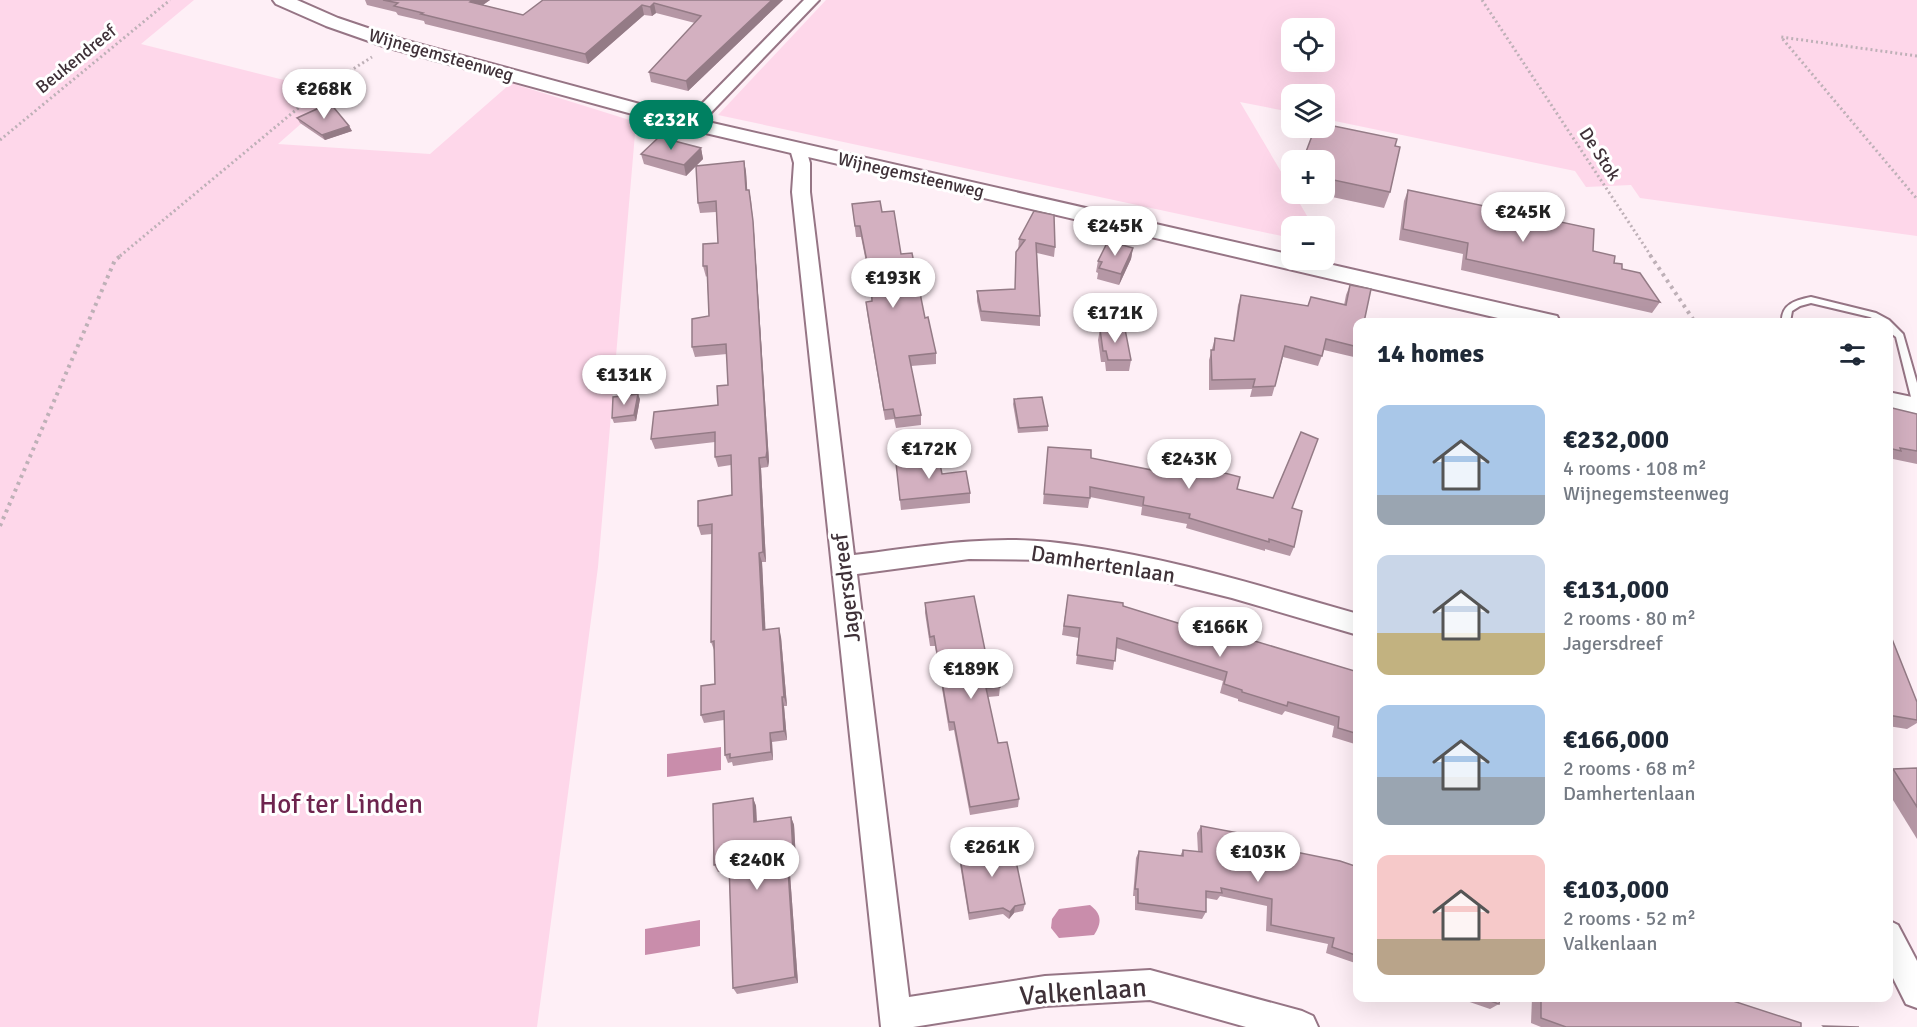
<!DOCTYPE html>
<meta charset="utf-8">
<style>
:root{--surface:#fff;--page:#f2f2f3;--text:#1f2937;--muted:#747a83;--accent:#008061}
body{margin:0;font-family:Signika,sans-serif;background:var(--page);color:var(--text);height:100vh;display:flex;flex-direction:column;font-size:22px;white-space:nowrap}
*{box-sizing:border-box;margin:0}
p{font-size:20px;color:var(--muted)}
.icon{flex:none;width:33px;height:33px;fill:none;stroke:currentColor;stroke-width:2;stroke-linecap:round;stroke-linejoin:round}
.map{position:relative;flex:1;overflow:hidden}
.sheet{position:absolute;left:1353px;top:318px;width:540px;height:684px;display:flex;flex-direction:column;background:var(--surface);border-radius:12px;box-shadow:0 6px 24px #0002}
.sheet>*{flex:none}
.controls{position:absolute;left:1281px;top:18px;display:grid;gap:12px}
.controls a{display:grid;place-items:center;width:54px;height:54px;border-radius:12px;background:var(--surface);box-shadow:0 6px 24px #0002;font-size:30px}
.price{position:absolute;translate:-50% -51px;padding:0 14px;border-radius:21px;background:#fff;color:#222;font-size:20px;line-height:39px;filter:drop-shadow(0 2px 3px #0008)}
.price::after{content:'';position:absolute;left:50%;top:36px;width:18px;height:14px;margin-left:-9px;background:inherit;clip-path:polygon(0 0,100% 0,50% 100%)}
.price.active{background:var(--accent);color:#fff}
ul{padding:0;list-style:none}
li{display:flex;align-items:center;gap:18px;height:150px;padding:0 24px}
li span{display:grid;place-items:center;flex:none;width:168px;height:120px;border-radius:12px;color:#555}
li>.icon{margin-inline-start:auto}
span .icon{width:72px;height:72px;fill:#fffc;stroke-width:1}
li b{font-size:26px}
h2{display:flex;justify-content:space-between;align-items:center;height:72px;padding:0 24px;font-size:26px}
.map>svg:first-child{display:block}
.green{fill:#fed7ea;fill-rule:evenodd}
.water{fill:#c98dab}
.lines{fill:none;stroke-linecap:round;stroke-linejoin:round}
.service-casing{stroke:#967585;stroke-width:4}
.minor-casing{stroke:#967585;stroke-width:4}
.tertiary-casing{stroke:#967585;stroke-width:4}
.path-far1{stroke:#beb0b7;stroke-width:3;stroke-dasharray:2 3;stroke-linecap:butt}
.path{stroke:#beb0b7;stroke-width:4;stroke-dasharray:3 4.5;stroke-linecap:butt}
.service{fill:#fff;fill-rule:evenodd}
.minor{fill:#fff;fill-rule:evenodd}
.tertiary{fill:#fff;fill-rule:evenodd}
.wall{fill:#b597a5}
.shaded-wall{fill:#947b86}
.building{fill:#d3b0c0;stroke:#947b86;stroke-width:1.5}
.labels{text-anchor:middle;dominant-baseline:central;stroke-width:6;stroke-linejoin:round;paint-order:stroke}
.far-street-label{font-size:18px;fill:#3f3138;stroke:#fff}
.street-label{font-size:22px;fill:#3f3138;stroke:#fff}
.near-park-label{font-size:27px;fill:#6d244e;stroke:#fff}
.near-street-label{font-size:27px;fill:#3f3138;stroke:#fff}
</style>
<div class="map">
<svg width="1917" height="1027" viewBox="0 0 1917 1027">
<rect width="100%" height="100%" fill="#feeff6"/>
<!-- green -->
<g class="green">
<polygon points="0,0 194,0 141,44 336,93 278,144 430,154 511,83 636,122 598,567 537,1027 0,1027"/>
<path d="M826,0h1091v236l-277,-38 -9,-13 -45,2 -11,-16 -250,-52 -1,-25h-32l-1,18 -51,-10 73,124h-21l-1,12 -573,-123zM1324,28v34h-32v-34z"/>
</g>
<!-- water -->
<g class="water">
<polygon points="721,747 721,770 667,777 667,754"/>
<path d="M1090,905c12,9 12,18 4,30l-35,3 -8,-10 1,-9 7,-10z"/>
<polygon points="700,920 700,946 645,955 645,929"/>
</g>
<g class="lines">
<!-- service casing -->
<g class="service-casing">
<path id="service" d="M1811,297l65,16 13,7 14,14 14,49v21l-5,-3 -16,-64 -8,-6v-9h-8l-10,-5 -59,-14 -11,3 -8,5 -2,11h-8c-1,-18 14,-22 29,-25z"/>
</g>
<!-- minor casing -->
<g class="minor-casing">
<g id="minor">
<polygon points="804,0 819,0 697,127 685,127 683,124 685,121"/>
<path d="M798,144l8,5 4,14v29l44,363c65,-8 131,-20 196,-13 105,11 207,43 308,72v21l-126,-37 -89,-22 -94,-16 -80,-1 -112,15 52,423 136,-21 105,-6 152,41 11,5 5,11h-72l-96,-27 -105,6 -132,21h-32l-89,-835 2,-29 -4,-14z"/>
<polygon points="1888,920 1898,925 1917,961 1917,1008 1906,1004 1888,968"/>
</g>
</g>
<!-- tertiary casing -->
<g class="tertiary-casing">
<g id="tertiary">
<polygon points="273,0 297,0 338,18 400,39 695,119 1292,255 1292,260 1311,260 1548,314 1557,316 1560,322 1515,322 684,128 386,47 326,26 276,4"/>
<polygon points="1888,392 1917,398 1917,418 1888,411"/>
</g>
</g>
<!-- path-far1 -->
<g class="path-far1">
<polyline points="1482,0 1651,256"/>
<polyline points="1917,56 1781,37 1917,199"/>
<polyline points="0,140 170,0"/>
<polyline points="120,256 320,90 372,57"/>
</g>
<!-- path -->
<g class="path">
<polyline points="1650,255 1695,322"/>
<polyline points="0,526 115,260 122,255"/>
</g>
<!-- service -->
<use href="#service" class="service"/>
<!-- minor -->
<use href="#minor" class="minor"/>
<!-- tertiary -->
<use href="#tertiary" class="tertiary"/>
</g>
<!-- wall -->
<g class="wall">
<polygon points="365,0 490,0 483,5 523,15 543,0 783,0 688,91 651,82 649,72 695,23 656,13 652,16 644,15 588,64 425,24 424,21 398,15 396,12 367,5"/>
<polygon points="297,118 349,126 352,131 325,140 300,123"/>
<polygon points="1315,128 1390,192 1384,208 1318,194 1324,194 1324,160 1303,160"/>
<polygon points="701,148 703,159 686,176 644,164 641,154"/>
<polygon points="744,161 746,172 747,190 749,190 751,200 754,232 769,461 768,467 761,468 766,562 762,562 765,630 781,637 787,706 784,706 787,740 772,742 773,760 733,766 732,762 728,763 725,755 724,720 704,723 701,715 715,684 714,650 711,642 712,534 701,535 698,526 732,495 731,465 718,467 715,457 715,442 655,449 651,439 718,405 728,385 727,354 695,357 692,347 709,316 707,276 706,277 703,266 718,243 716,212 700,213 698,203"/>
<polygon points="1408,190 1593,251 1622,269 1660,302 1652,313 1461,270 1463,254 1399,240 1404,201"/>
<polygon points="852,204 882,212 901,254 925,318 936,353 936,364 911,366 921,415 921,425 896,428 894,419 885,420 867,313 866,302 872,301 872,292 861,237 856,237"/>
<polygon points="1019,239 1055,247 1054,257 1037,253 1040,316 1040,326 981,321 977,301 977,291 1015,289"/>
<polygon points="1133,248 1131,259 1119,285 1097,279 1098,273 1096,272 1098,261"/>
<polygon points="1350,285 1358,322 1358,358 1324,350 1318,366 1283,357 1272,396 1250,397 1252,389 1209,390 1209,360 1215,338 1233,341 1238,305 1241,295 1308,306 1311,297 1344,305 1346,295"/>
<polygon points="1100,329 1131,360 1129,371 1106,371 1105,362 1101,362 1098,340"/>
<polygon points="640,399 636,421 614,423 612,418"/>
<polygon points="1014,399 1048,426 1048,431 1018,433 1013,404"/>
<polygon points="1888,407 1917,414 1917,464 1893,459 1890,461 1888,461"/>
<polygon points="1048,447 1091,458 1152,470 1154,456 1237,489 1292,508 1294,547 1290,556 1265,549 1265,551 1186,528 1187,524 1141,515 1142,507 1090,497 1088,508 1043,504"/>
<polygon points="929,460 942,474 970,493 970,503 901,510 897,473"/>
<polygon points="1068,595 1123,606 1206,632 1246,644 1248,639 1358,672 1358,745 1332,737 1334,726 1285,711 1282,715 1238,701 1238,699 1220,693 1223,681 1116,648 1113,670 1076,664 1079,638 1062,635"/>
<polygon points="925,603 987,660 1000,687 999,696 988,697 998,743 1019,799 1018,807 970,815 954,730 949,731 935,646 930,646 925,613"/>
<polygon points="1888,639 1917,702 1917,723 1907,729 1888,726"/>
<polygon points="1917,768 1917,839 1888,792 1888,772 1893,769"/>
<polygon points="753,798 756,806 757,822 791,817 794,825 796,860 789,861 798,983 737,994 733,988 729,871 718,872 714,865"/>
<polygon points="1201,826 1271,847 1358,867 1358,964 1326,953 1328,944 1266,931 1267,906 1220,896 1217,900 1206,898 1206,912 1202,919 1135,910 1135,896 1133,896 1136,858 1139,851 1180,856 1183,850 1198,852 1197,833"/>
<polygon points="959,851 1025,904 1023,911 1014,913 1009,919 1003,914 969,920 959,858"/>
<polygon points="1458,998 1500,998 1499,1004 1490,1009"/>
<polygon points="1532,998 1724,998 1801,1027 1541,1027 1531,1023"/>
</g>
<!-- shaded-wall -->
<g class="shaded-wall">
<polygon points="473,0 490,0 474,11 470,2"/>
<polygon points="772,0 783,0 688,91 686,81"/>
<polygon points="654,3 656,13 652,16 650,7"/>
<polygon points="642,5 644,15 588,64 585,54"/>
<polygon points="349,126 352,131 325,140 322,135"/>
<polygon points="701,148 703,159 686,176 684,165"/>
<polygon points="744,161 746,172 748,200 746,190"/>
<polygon points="749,190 754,232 769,461 768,467 766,457"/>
<polygon points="1133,248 1131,259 1119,285 1121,274"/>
<polygon points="638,394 640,399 636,421 634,415"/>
<polygon points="759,458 761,468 766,562 763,552"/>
<polygon points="759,553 762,562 766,639 763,630"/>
<polygon points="779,628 781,637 787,706 784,697"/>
<polygon points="782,697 784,706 787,740 784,731"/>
<polygon points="770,733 772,742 773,760 771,752"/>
<polygon points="753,798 756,806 757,830 754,822"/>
<polygon points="791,817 794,825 796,860 793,853"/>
<polygon points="787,854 789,861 798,983 795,977"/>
<polygon points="1015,906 1014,913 1009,919 1010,912"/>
</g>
<!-- building -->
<g class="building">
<polygon points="383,0 473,0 470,2 523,15 543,0 772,0 686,81 649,72 701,16 654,3 650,7 642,5 585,54 421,14 423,13 394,6 398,3"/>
<polygon points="330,103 349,126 322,135 297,118"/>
<polygon points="1324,124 1397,139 1395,146 1400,147 1390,192 1324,178 1324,160 1305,160 1304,157 1315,128 1324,128"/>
<polygon points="659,137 701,148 684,165 641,154"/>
<polygon points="744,161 746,190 749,190 753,221 767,451 766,457 759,458 763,552 759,553 763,630 779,628 784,697 782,697 784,731 770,733 771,752 730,758 730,754 725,755 724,711 701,715 701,686 715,684 714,641 711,642 712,524 698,526 698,501 732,495 731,455 715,457 715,432 651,439 654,412 718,405 717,386 728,385 726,344 692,347 692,319 709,316 707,266 703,266 703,244 718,243 716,201 698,203 696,166"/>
<polygon points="1408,190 1594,229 1593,251 1615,256 1614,263 1622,264 1622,269 1640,273 1660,302 1466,259 1468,243 1403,229"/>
<polygon points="880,201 882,212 894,211 901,254 912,253 925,318 928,317 936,353 909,356 921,415 895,418 893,409 884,410 866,302 872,301 871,282 860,226 855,226 852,204"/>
<polygon points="1034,211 1054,215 1055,247 1036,243 1040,316 981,311 977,291 1015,289 1016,252 1025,240 1019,239"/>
<polygon points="1108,241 1133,248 1121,274 1099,268 1102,262 1098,261"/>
<polygon points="1350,285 1371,289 1364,322 1368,322 1358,322 1358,347 1326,339 1322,356 1285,346 1275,386 1253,387 1255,379 1212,380 1211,350 1214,350 1215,338 1234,341 1241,295 1308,306 1311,297 1346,305"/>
<polygon points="1100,329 1125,329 1131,360 1108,360 1106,351 1103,351"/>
<polygon points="638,394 634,415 612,418 613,397"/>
<polygon points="1042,397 1048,426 1019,428 1014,399"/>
<polygon points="1888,407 1917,414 1917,451 1900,448 1901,451 1888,448"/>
<polygon points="1301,432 1318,439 1292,508 1302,511 1294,547 1269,539 1269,542 1189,518 1190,514 1143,505 1144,497 1090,487 1090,498 1044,494 1048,447 1091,450 1091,458 1152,470 1154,456 1175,460 1240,477 1237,489 1273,498"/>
<polygon points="928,457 929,460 939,459 942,474 966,471 970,493 900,500 896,463"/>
<polygon points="1068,595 1123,603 1123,606 1181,624 1182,620 1207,627 1206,632 1248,644 1248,639 1358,672 1358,734 1338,728 1339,717 1288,702 1287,706 1242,692 1242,690 1224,684 1227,672 1117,638 1115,661 1077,655 1080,628 1064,626"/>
<polygon points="974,596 987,660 994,659 1000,687 986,688 998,743 1007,742 1019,799 970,807 954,722 949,722 934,636 930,637 925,603"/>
<polygon points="1888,639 1892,639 1917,702 1917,720 1888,715"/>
<polygon points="1917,768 1917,807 1893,769"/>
<polygon points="753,798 754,822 791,817 793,853 787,854 795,977 733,988 729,863 714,865 713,804"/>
<polygon points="1201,826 1271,839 1271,847 1340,861 1358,867 1358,956 1332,947 1334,938 1271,925 1272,899 1221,888 1222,893 1206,891 1206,912 1138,903 1138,889 1135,889 1139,851 1183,856 1183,850 1202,852"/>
<polygon points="1012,842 1025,904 1015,906 1010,912 1003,908 969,913 959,851"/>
<polygon points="1482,998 1500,998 1499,1004"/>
<polygon points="1541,998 1724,998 1801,1023 1801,1027 1566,1027 1541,1018"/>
<polygon points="1823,1026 1859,1027 1824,1027"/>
</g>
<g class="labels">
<!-- far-street labels -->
<g class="far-street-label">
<text transform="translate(441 55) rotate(16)">Wijnegemsteenweg</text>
<text transform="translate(76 59) rotate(-39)">Beukendreef</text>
<text transform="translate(1600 154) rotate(57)">De Stok</text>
<text transform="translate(911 175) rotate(13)">Wijnegemsteenweg</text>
</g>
<!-- street labels -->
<g class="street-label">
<text transform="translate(1103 564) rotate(9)">Damhertenlaan</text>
<text transform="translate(846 588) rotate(-97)">Jagersdreef</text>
</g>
<!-- near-park labels -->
<g class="near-park-label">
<text x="341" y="804">Hof ter Linden</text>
</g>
<!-- near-street labels -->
<g class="near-street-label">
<text transform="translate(1083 992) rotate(-4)">Valkenlaan</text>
</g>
</g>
</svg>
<div class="controls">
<a><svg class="icon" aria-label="locate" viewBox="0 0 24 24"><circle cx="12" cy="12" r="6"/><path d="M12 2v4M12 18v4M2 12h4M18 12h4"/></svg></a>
<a><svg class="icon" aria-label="layers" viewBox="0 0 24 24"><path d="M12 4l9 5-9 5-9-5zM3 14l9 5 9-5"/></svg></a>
<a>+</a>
<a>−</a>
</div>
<b class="price" style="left:324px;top:120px">€268K</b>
<b class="price active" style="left:671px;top:151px">€232K</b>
<b class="price" style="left:1523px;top:243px">€245K</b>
<b class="price" style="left:1115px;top:257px">€245K</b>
<b class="price" style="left:893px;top:309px">€193K</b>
<b class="price" style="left:1115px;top:344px">€171K</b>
<b class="price" style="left:624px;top:406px">€131K</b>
<b class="price" style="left:929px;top:480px">€172K</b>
<b class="price" style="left:1189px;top:490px">€243K</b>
<b class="price" style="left:1220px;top:658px">€166K</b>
<b class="price" style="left:971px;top:700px">€189K</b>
<b class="price" style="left:992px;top:878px">€261K</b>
<b class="price" style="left:1258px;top:883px">€103K</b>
<b class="price" style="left:757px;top:891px">€240K</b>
<section class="sheet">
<h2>14 homes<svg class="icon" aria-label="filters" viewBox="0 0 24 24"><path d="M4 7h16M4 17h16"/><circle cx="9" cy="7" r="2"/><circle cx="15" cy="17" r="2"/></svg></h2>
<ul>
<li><span style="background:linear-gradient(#a9c7e8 75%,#9aa5b1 0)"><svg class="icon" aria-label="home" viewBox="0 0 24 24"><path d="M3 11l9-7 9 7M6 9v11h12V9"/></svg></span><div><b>€232,000</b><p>4 rooms · 108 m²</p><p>Wijnegemsteenweg</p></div></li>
<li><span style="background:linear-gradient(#c9d6e8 65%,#c2b280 0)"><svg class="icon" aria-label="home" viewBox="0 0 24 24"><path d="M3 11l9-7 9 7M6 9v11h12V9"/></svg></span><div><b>€131,000</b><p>2 rooms · 80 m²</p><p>Jagersdreef</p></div></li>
<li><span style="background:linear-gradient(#a9c7e8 60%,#9aa5b1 0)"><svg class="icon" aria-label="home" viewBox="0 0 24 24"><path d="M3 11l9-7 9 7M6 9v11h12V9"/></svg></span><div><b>€166,000</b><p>2 rooms · 68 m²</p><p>Damhertenlaan</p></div></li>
<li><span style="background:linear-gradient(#f6c9c9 70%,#b9a48a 0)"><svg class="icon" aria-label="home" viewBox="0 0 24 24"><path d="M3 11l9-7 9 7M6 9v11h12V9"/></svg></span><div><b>€103,000</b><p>2 rooms · 52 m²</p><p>Valkenlaan</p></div></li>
</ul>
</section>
</div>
